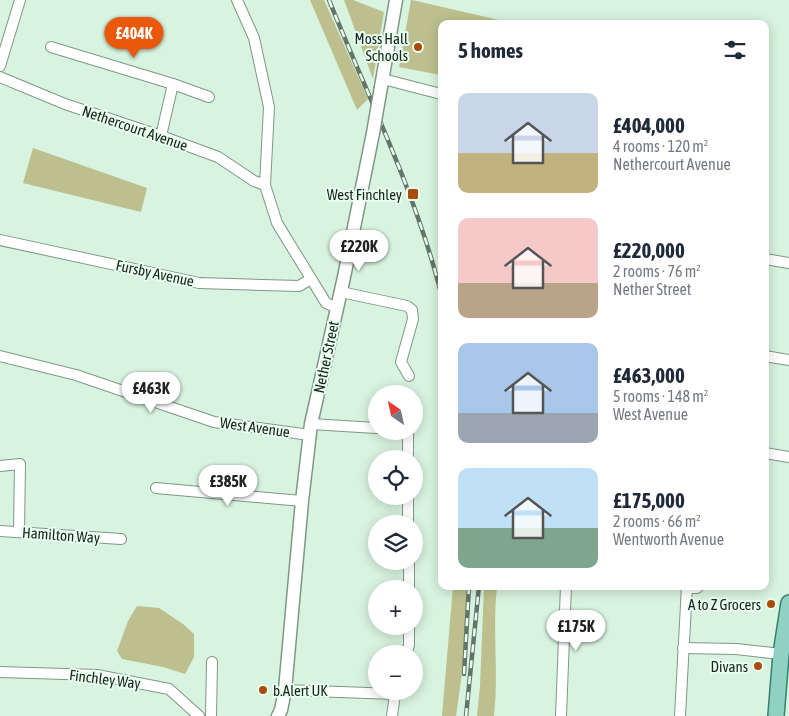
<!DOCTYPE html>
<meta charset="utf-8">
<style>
:root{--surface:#fff;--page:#f2f2f3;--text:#1f2937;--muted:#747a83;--accent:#ea580c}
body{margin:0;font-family:"Asap Condensed",sans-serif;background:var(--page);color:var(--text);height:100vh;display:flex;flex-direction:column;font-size:19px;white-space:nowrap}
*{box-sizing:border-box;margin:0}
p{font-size:16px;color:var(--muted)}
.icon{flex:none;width:28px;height:28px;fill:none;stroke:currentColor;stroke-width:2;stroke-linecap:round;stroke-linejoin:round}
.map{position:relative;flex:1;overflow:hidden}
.panel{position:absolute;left:438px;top:20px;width:331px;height:570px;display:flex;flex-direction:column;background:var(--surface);border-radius:10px;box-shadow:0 2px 12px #0003}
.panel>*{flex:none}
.needle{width:32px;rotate:326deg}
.fabs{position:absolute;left:368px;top:385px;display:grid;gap:10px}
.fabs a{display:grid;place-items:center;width:55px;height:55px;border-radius:50%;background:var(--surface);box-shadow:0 2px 12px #0003;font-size:25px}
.price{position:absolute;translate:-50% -42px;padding:0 11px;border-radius:18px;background:#fff;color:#222;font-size:16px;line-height:32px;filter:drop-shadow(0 1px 2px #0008)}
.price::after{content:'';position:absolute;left:50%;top:30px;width:15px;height:11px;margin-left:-8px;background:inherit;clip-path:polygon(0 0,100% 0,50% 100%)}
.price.selected{background:var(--accent);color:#fff}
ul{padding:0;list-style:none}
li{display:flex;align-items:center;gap:15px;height:125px;padding:0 20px}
li span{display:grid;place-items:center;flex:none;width:140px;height:100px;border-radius:10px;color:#555}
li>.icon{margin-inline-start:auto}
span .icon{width:60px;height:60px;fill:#fffc;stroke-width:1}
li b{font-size:21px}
h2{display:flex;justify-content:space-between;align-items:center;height:60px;padding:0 20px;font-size:21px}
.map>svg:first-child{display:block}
.green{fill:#bdc08e}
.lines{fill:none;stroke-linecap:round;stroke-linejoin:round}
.minor-casing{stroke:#7f9885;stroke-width:12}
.tertiary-casing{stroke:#7f9885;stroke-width:15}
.primary-casing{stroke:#36816e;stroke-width:18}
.minor{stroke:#fff;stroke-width:10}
.tertiary{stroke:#fff;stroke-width:12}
.primary{stroke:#8fd1c2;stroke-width:15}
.rail-casing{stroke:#637468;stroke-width:4.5}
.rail{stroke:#e9ffef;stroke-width:2.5;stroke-dasharray:8;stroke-linecap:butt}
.tertiary-bridge-casing{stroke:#7f9885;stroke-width:15;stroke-linecap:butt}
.tertiary-bridge{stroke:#fff;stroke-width:12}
.poi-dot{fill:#ac4a0a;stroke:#e9ffef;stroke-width:2}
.labels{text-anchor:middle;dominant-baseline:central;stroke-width:4;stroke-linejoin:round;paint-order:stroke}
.poi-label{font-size:15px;fill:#1a241d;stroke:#e9ffef;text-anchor:end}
.street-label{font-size:15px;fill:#1a241d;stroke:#e9ffef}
</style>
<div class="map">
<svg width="789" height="716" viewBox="0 0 789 716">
<rect width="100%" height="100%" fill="#d8f3df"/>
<!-- green -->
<g class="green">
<polygon points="310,0 324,0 368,99 357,110"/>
<polygon points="344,0 353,0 384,12 373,79"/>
<polygon points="411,0 412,0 516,24 441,24 441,75 399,67"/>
<polygon points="33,148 147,188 141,212 23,183"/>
<polygon points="453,586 467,586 464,659 456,716 442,716"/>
<path d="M484,586h13c-5,43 2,87 -3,130h-17l3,-30z"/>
<polygon points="137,606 159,608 183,624 194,634 194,657 185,674 163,667 122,659 117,651 128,621"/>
</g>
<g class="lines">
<!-- minor casing -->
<g class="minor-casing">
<g id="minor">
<polyline points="237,0 254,38 269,107 265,185 277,223 326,303 337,308"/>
<polyline points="51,47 173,84 209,97"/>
<polyline points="0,66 20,0"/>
<polyline points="0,77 65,104 161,136 218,157 254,181 265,185"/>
<polyline points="383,79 441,94"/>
<polyline points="161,136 173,84"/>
<polyline points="0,240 199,283 299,286 311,279"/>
<polyline points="765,259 789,263"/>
<polyline points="341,292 407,306 412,310 413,319 401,362 409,376"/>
<polyline points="0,356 76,375 214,422 310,435"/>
<polyline points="765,356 789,360"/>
<polyline points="311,424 376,428"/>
<polyline points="408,431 408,459"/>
<polyline points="765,453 789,457"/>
<polyline points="0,466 20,464 19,532"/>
<polyline points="156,488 302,501"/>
<polyline points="408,496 408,524"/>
<polyline points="0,531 121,539"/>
<polyline points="409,561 409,589"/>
<polyline points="687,588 697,588 699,586"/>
<polyline points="683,648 736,649 781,654"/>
<polyline points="406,654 409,645 409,626"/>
<polyline points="0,672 97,675 169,689 199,716"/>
<polyline points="285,690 395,694 396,691"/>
<polyline points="211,716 212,662"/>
<polyline points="392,716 395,694"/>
<polyline points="561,716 566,586"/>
<polyline points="680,716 687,586"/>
</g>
</g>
<!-- tertiary casing -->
<g class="tertiary-casing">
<g id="tertiary">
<polyline points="381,87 396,0"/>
<polyline points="278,716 281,710 285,690 302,501 311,424 344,277 373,133"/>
</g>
</g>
<!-- primary casing -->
<g class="primary-casing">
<polyline id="primary" points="776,716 781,654 789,603"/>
</g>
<!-- minor -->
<use href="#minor" class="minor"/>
<!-- tertiary -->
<use href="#tertiary" class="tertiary"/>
<!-- primary -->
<use href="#primary" class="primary"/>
<!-- rail casing -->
<g class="rail-casing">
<g id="rail">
<path d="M329,0c39,97 86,191 112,293"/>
<polyline points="464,674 469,586"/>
<polyline points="466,716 479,586"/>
</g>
</g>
<!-- rail -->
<use href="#rail" class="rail"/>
<!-- tertiary-bridge casing -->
<g class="tertiary-bridge-casing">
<polyline id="tertiary-bridge" points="373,133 381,87"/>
</g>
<!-- tertiary-bridge -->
<use href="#tertiary-bridge" class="tertiary-bridge"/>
</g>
<!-- markers -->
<g class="poi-dot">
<circle cx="418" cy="47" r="5"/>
<rect x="407" y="188" width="12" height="12" rx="2.5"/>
<circle cx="771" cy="604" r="5"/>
<circle cx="758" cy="666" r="5"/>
<circle cx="263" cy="690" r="5"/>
</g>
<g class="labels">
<!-- poi labels -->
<g class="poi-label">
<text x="408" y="38">Moss Hall<tspan x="408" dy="17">Schools</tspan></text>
<text x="402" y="194">West Finchley</text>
<text x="761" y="604">A to Z Grocers</text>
<text x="748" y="666">Divans</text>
<text x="273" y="690" text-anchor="start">b.Alert UK</text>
</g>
<!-- street labels -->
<g class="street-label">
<text transform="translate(135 128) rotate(19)">Nethercourt Avenue</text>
<text transform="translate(155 273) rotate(12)">Fursby Avenue</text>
<text transform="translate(326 357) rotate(-78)">Nether Street</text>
<text transform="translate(255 427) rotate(8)">West Avenue</text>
<text transform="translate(61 535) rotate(4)">Hamilton Way</text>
<text transform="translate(105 679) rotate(7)">Finchley Way</text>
</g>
</g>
</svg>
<div class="fabs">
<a><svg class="needle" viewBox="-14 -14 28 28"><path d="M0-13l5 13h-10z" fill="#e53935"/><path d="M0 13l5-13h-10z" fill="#747a83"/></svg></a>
<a><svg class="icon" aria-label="locate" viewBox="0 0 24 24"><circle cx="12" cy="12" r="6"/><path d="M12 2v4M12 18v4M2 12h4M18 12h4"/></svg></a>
<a><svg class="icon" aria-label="layers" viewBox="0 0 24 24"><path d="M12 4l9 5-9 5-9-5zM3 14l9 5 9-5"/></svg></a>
<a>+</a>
<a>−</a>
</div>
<b class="price selected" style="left:134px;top:59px">£404K</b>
<b class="price" style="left:359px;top:272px">£220K</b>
<b class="price" style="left:151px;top:414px">£463K</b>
<b class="price" style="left:228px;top:507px">£385K</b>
<b class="price" style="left:576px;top:652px">£175K</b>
<section class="panel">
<h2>5 homes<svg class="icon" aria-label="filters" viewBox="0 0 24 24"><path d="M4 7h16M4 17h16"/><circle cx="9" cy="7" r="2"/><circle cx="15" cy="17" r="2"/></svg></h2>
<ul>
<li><span style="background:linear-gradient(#c9d6e8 60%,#c2b280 0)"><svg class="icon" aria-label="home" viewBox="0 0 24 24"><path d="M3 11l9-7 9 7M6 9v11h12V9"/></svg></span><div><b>£404,000</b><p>4 rooms · 120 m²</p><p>Nethercourt Avenue</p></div></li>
<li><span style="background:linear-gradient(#f6c9c9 65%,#b9a48a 0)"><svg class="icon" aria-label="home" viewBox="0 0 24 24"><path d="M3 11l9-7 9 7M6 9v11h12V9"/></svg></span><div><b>£220,000</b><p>2 rooms · 76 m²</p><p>Nether Street</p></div></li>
<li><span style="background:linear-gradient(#a9c7e8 70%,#9aa5b1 0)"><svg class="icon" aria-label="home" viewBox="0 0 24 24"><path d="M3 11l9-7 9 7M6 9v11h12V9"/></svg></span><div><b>£463,000</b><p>5 rooms · 148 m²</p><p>West Avenue</p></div></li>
<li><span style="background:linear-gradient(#bfe0f5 60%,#7fa58c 0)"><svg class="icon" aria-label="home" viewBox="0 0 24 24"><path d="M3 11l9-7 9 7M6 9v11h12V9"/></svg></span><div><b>£175,000</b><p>2 rooms · 66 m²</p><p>Wentworth Avenue</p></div></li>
</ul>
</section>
</div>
